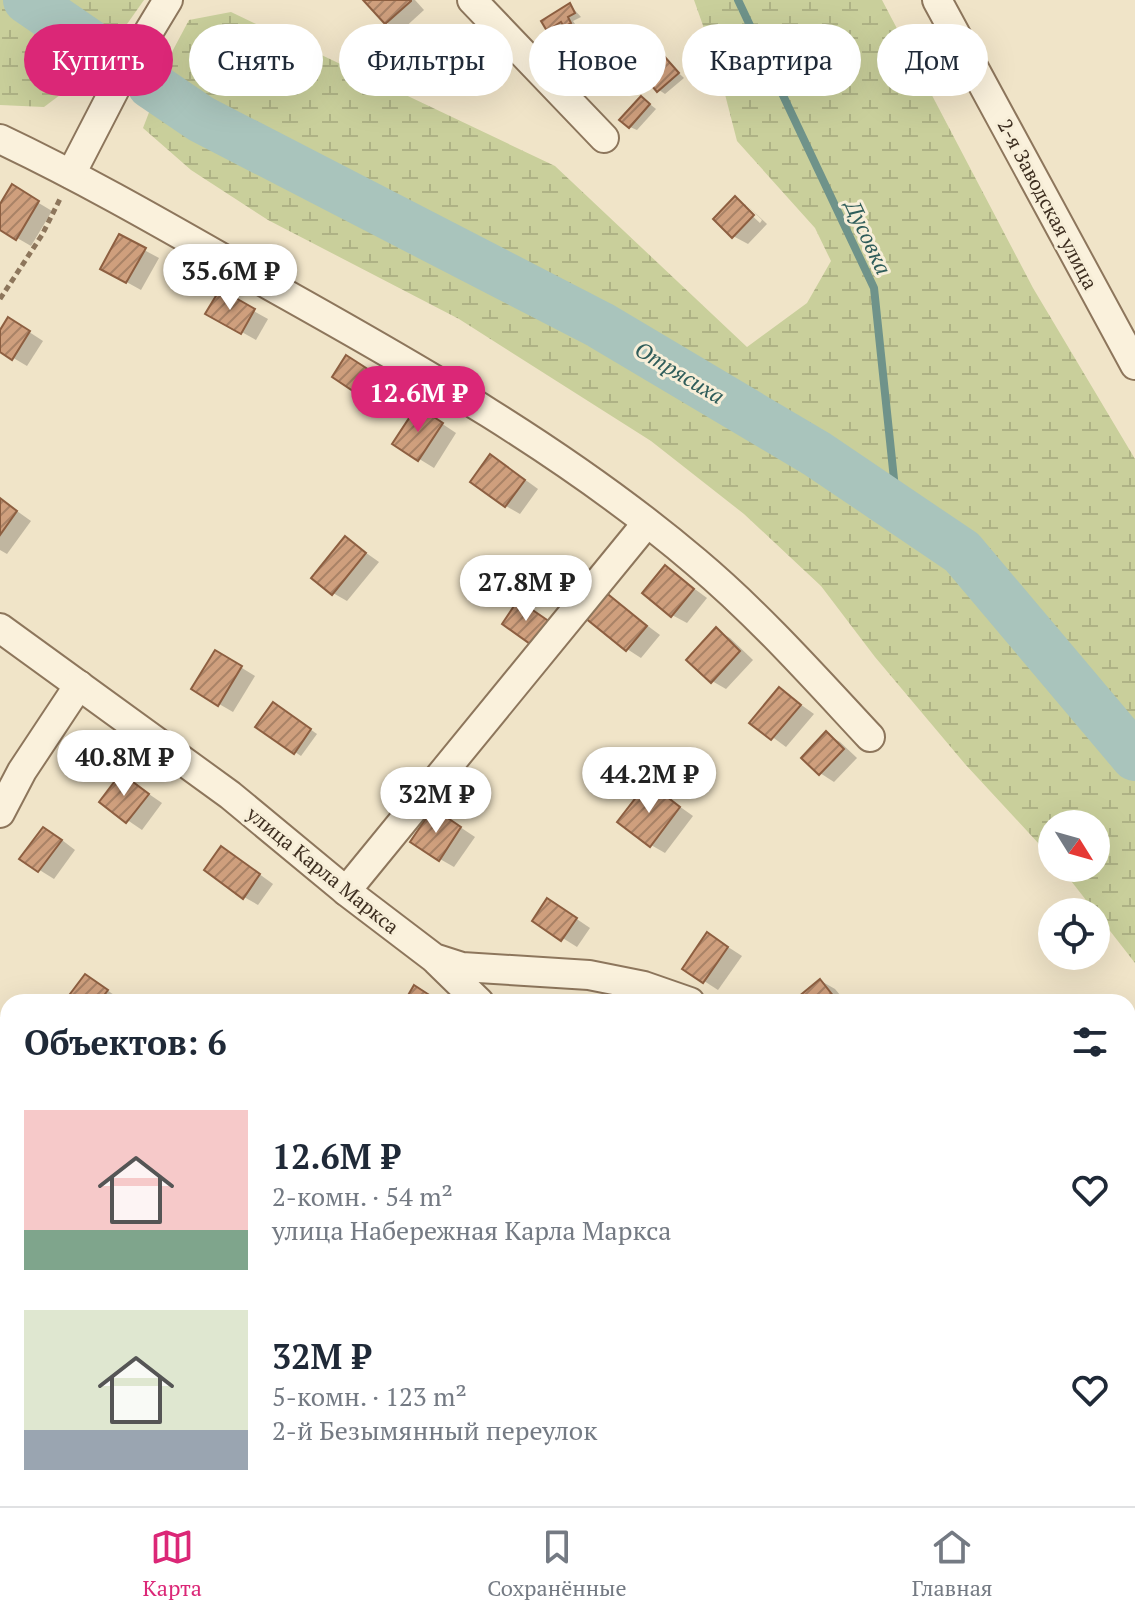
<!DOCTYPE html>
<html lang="ru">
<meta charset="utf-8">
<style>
:root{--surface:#fff;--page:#f6f6f7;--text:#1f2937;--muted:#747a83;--line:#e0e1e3;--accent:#db2777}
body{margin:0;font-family:"PT Serif",serif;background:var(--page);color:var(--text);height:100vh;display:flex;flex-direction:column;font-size:30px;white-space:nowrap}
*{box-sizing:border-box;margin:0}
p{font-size:26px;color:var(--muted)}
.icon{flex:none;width:44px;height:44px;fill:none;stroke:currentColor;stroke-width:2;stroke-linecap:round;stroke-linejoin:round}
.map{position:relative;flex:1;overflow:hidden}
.panel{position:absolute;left:0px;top:994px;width:1136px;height:512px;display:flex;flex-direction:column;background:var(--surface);border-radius:24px 24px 0 0;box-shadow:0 8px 32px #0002}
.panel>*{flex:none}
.top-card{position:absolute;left:24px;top:24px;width:1088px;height:72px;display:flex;gap:16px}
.needle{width:52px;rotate:127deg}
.controls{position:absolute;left:1038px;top:810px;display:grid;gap:16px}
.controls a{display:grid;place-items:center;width:72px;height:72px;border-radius:50%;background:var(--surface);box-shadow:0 8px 32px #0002;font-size:40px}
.price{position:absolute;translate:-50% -68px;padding:0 18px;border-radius:28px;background:#fff;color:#222;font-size:26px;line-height:52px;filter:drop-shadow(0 2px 4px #0008)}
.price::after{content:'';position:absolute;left:50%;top:48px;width:24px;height:18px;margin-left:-12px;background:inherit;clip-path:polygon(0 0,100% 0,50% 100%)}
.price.on{background:var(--accent);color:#fff}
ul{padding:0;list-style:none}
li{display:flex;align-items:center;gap:24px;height:200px;padding:0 24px}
li span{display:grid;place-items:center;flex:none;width:224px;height:160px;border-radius:0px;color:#555}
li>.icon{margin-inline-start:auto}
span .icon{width:96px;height:96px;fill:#fffc;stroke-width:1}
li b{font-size:34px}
h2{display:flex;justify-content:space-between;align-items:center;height:96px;padding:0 24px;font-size:34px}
.chip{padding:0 28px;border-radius:36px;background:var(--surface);box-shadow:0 8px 32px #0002;font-size:28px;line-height:72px}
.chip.on{background:var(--accent);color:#fff}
.menu{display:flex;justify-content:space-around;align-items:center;height:112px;border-top:2px solid var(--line);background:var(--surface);font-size:22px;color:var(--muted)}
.menu a{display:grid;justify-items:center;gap:4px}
.menu .on{color:var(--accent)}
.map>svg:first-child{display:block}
.wetland{fill:url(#wetland-marsh)}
.shadow{fill:#0003}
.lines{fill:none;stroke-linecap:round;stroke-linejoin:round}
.stream{stroke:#6f938a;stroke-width:8}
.river{stroke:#a9c4bc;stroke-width:48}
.building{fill:url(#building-hatch);stroke:#8d5f41;stroke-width:2}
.minor-casing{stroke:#8d765c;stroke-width:32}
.path{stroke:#8d765c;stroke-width:5;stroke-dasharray:6 4;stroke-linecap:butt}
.minor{stroke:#faf1dc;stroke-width:28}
.labels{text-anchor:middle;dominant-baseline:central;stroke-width:6;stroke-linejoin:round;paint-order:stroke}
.street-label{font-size:20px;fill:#3d2e20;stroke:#f7eed8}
.water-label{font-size:22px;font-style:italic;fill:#2f5d5a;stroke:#f7eed8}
</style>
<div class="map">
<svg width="1135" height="1506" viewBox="0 0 1135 1506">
<defs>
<pattern id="wetland-marsh" width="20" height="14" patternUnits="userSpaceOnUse" patternTransform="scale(2)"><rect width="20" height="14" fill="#c9cf9b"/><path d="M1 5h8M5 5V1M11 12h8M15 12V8" fill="none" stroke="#aeb285"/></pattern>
<pattern id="building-hatch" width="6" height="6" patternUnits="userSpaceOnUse" patternTransform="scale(2)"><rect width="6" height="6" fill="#cf9f7d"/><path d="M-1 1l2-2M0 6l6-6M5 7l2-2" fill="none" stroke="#a98266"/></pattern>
</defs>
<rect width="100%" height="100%" fill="#f0e4c8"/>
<!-- wetland -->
<g class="wetland">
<polygon points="0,0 144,0 96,68 44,107 0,105"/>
<polygon points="694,0 882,0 1033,288 1135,459 1135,963 1061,868 1096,868 1096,824 1052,824 1052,858 965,764 875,657 821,586 744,514 651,441 459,319 268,220 191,170 143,128 173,50 189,20 231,12 555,166 747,347 807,303 831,261 815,228 737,141 719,71"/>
</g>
<!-- shadow -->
<g class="shadow">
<polygon points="365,0 415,0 424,10 401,31 387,23"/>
<polygon points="570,5 581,17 573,21 577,27 572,29 566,26 555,33 548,29"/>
<polygon points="664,59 684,78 665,94 659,90"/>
<polygon points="642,98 656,109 637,130 630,127"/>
<polygon points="12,187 52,211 31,246 0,228 0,207"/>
<polygon points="735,199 746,205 746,210 760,223 762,220 748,206 767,224 748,244 733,236"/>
<polygon points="120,237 159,258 141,290 103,269"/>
<polygon points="220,292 268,319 256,340 208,313"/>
<polygon points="23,328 43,341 27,366 0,350 0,334"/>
<polygon points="361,366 390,384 378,403 363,395"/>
<polygon points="432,417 456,433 434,468 395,444"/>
<polygon points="505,465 538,489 520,514 506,506"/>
<polygon points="0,499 31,521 7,554 0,550"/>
<polygon points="345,538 379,562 347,601 333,593"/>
<polygon points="666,568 707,598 687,623 672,615"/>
<polygon points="605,594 660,635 641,658 627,649"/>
<polygon points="716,630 730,638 753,660 726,689 712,681"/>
<polygon points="216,652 255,676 233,712 193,689"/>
<polygon points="779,689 814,714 786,747 752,722"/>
<polygon points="280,708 317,734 301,756 295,752"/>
<polygon points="826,734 840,742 857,758 834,782 820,773"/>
<polygon points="121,775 162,803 142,830 101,802"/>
<polygon points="648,784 693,816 665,853 651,845"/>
<polygon points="448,819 475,837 454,867 440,859"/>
<polygon points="58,837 75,850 54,879 22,859"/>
<polygon points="236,857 273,884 258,905 244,897"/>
<polygon points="562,909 590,928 577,947 534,920"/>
<polygon points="708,934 742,956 718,990 684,968"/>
<polygon points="821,981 835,989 846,1002 795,1002"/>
<polygon points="100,985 121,1000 119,1002 67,1002"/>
<polygon points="0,1488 8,1493 8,1498 16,1498 11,1506 0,1506"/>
<polygon points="559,1498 614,1498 609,1506 570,1506"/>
<polygon points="641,1500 651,1506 638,1506"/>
</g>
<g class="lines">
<!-- stream -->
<g class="stream">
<polyline points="738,0 874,288 897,508"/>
<polyline points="0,1035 8,1039"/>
</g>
<!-- river -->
<g class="river">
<polyline points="27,0 113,59"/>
<polyline points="151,85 201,119 600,325 817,454 962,552 1135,757"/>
<polyline points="1128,1333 1135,1334"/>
</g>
</g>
<!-- building -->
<g class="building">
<polygon points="363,0 411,0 411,1 385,24"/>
<polygon points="570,3 575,13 568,17 571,23 564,27 561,22 547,31 541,21"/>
<polygon points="664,56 679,73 657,92 643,75"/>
<polygon points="641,96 650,104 629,128 619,120"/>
<polygon points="12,184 39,201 16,240 0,230 0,204"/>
<polygon points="735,196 754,215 732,238 713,219"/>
<polygon points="119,234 146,248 126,283 100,269"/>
<polygon points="220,289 255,309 241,334 205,314"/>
<polygon points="8,317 30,331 12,360 0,352 0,330"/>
<polygon points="346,355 377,375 362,397 332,377"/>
<polygon points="417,406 443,423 418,461 392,444"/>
<polygon points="490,454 525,480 505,507 470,482"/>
<polygon points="0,498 17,511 0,535"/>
<polygon points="345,536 366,553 332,595 311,578"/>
<polygon points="665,565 694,589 671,617 642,593"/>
<polygon points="604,591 647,626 626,651 584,617"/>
<polygon points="518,600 550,622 533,646 502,624"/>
<polygon points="716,627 740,651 711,683 686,660"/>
<polygon points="215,650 242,666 218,706 191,689"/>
<polygon points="779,687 801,705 771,740 749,723"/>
<polygon points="273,702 311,729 294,754 255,727"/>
<polygon points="826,731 844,749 819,775 801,758"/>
<polygon points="121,773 149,794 126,823 99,802"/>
<polygon points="648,782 680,807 650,847 617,822"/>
<polygon points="433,808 461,827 439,861 410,842"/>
<polygon points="43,827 62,840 38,872 19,859"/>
<polygon points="221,846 260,874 243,899 204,870"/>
<polygon points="547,898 577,918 561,941 532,921"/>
<polygon points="707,932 728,947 703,983 682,969"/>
<polygon points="85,974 108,990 99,1002 64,1002"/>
<polygon points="820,979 838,1002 792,1002"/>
<polygon points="414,985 434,998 432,1002 413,1002 407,997"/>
<polygon points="316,1498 346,1498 359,1506 311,1506"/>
<polygon points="557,1498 595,1498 590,1506 566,1506 556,1500"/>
</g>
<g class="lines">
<!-- minor casing -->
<g class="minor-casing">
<g id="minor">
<polyline points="472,0 604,138"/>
<polyline points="937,0 1135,365"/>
<path d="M0,139c93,44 181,96 271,147 145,81 297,167 425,276 63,53 118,115 174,175"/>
<polyline points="71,174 119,81 168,0"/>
<polyline points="0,628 230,795 346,891 434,958 462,967 589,975 644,986 690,1002"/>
<polyline points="0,813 22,771 79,685"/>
<polyline points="346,891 646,524"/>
<polyline points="437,961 479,1002"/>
<polyline points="0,1263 8,1266"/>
<polyline points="0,1333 8,1321"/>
<polyline points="432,1498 447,1506"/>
<polyline points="1120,1498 1127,1506"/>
</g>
</g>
<!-- path -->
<polyline class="path" points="0,299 42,235 61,197"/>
<!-- minor -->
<use href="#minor" class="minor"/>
</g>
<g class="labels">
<!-- street labels -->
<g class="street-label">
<text transform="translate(1048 204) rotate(62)">2-я Заводская улица</text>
<text transform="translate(323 870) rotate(39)">улица Карла Маркса</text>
</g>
<!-- water labels -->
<g class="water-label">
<text transform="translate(869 237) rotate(65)">Дусовка</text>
<text transform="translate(680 372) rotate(31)">Отрясиха</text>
</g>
</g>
</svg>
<div class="controls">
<a><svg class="needle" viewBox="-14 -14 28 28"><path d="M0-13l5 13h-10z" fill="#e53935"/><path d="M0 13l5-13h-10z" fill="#747a83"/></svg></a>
<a><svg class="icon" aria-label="locate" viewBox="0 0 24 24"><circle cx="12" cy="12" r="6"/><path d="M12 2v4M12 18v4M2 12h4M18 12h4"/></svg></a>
</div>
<b class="price" style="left:230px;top:312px">35.6M ₽</b>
<b class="price on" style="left:418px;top:434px">12.6M ₽</b>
<b class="price" style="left:526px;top:623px">27.8M ₽</b>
<b class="price" style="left:124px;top:798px">40.8M ₽</b>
<b class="price" style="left:649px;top:815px">44.2M ₽</b>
<b class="price" style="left:436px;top:835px">32M ₽</b>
<div class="top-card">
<a class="chip on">Купить</a>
<a class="chip">Снять</a>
<a class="chip">Фильтры</a>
<a class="chip">Новое</a>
<a class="chip">Квартира</a>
<a class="chip">Дом</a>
</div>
<section class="panel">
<h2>Объектов: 6<svg class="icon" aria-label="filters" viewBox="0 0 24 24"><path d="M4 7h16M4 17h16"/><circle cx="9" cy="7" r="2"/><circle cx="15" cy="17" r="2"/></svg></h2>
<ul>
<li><span style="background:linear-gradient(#f6c9c9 75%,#7fa58c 0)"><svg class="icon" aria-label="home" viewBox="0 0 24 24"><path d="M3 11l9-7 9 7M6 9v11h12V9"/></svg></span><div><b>12.6M ₽</b><p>2-комн. · 54 m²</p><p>улица Набережная Карла Маркса</p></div><svg class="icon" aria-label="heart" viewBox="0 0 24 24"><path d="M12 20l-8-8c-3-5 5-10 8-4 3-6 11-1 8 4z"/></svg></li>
<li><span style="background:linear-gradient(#dfe7d0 75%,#9aa5b1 0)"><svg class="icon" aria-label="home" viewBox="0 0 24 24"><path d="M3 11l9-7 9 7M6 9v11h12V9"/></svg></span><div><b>32M ₽</b><p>5-комн. · 123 m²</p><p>2-й Безымянный переулок</p></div><svg class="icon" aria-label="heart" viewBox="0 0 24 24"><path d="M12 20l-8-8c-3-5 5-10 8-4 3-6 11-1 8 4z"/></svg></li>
</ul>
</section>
</div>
<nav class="menu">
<a class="on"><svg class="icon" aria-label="map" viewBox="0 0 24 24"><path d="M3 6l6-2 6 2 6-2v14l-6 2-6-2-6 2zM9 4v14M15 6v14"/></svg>Карта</a>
<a><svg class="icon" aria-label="saved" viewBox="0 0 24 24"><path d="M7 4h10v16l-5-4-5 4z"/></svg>Сохранённые</a>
<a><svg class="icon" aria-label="home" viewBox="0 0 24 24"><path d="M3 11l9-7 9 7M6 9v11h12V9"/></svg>Главная</a>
</nav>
